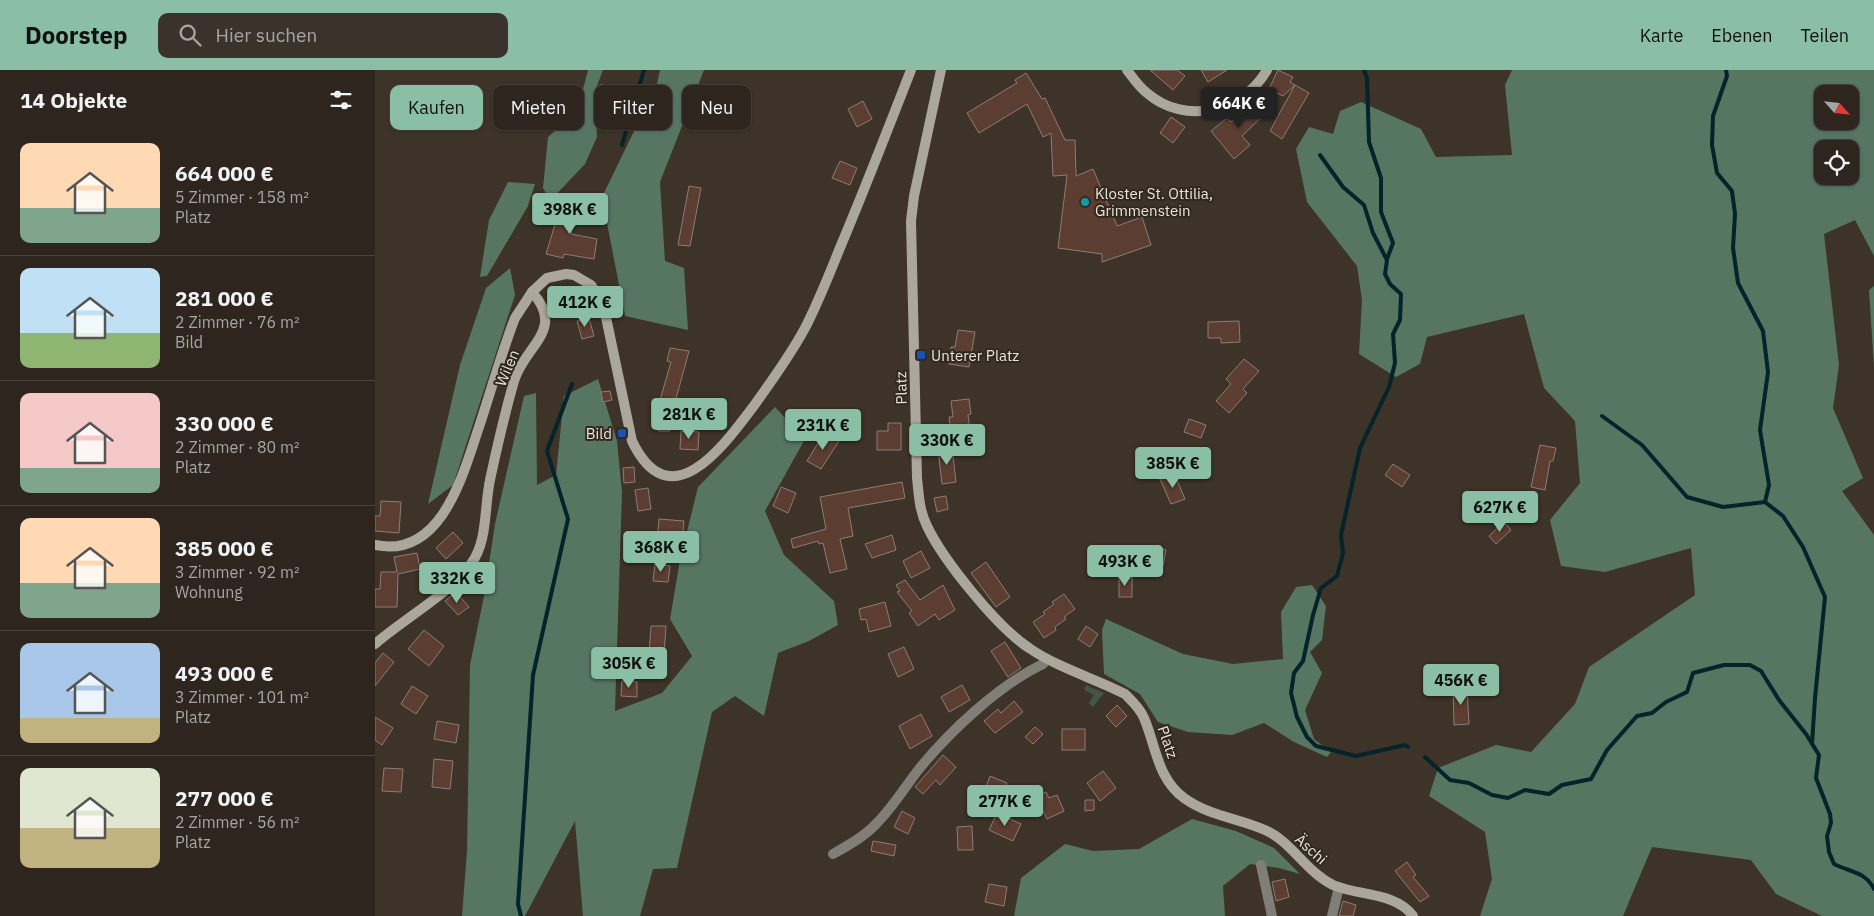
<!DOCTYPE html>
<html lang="de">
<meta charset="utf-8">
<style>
:root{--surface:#2e261e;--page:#3a322b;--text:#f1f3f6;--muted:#a7a5a4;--line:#49433c;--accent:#8abfa5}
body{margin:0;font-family:"IBM Plex Sans",sans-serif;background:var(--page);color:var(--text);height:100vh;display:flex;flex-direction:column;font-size:19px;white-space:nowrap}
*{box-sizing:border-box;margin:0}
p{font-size:16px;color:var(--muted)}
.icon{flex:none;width:28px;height:28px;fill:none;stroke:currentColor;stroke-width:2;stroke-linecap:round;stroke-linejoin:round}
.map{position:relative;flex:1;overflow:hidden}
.side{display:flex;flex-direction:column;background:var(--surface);width:375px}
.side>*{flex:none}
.top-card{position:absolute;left:15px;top:15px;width:475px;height:45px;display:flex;gap:10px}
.needle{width:32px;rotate:117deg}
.controls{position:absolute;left:1439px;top:15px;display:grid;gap:10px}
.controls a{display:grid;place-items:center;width:45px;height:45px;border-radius:10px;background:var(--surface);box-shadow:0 1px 4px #0004,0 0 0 1px var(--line);font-size:25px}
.price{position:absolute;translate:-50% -42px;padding:0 11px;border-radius:5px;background:var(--accent);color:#111;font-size:16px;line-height:32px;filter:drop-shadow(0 1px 2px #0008)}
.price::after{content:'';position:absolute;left:50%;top:30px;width:15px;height:11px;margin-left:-8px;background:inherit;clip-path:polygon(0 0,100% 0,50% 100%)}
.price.on{background:#222;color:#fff}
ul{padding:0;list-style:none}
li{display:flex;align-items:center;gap:15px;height:125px;padding:0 20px}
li+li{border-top:1px solid var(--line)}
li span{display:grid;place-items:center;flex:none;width:140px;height:100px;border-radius:10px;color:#555}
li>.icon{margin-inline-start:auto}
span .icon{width:60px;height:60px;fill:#fffc;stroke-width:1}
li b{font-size:21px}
h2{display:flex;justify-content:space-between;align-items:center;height:60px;padding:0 20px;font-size:21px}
.chip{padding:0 18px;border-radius:10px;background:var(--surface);box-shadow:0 1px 4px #0004,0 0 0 1px var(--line);font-size:18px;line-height:45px}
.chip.on{background:var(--accent);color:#111}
header{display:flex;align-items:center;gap:30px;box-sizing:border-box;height:70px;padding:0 25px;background:var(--accent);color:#111}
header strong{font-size:24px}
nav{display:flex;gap:28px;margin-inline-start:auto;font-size:18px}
.search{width:350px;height:45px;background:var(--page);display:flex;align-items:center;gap:12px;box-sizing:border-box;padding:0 18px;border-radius:10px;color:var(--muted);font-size:19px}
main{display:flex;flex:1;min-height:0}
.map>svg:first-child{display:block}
.green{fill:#415649}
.forest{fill:#567662;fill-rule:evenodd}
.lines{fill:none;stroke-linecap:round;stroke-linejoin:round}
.stream{stroke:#04232a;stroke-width:4}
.building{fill:#5b3d31;stroke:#8e7c76}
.street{stroke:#817e77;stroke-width:10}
.secondary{stroke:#aca79c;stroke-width:10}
.culture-dot{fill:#0f9aa8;stroke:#32291e;stroke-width:2}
.transit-dot{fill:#1a4fb4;stroke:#32291e;stroke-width:2}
.labels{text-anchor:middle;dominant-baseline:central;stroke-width:4;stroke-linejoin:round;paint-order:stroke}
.poi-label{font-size:15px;fill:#eae4dd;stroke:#32291e;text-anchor:start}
.street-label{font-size:15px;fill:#eae4dd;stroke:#32291e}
</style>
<header>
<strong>Doorstep</strong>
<div class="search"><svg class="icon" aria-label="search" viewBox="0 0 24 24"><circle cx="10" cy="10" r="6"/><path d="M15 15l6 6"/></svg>Hier suchen</div>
<nav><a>Karte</a><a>Ebenen</a><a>Teilen</a></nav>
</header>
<main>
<section class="side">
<h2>14 Objekte<svg class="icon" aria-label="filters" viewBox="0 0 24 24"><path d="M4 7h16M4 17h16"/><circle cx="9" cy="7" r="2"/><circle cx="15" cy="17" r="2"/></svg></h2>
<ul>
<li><span style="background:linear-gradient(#ffd9b3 65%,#7fa58c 0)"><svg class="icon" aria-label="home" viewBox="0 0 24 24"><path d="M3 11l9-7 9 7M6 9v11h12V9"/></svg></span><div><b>664 000 €</b><p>5 Zimmer · 158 m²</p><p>Platz</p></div></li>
<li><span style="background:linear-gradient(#bfe0f5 65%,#8fb573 0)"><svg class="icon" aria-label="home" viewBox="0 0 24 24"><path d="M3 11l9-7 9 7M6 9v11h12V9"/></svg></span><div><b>281 000 €</b><p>2 Zimmer · 76 m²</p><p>Bild</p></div></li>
<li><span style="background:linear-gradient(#f6c9c9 75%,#7fa58c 0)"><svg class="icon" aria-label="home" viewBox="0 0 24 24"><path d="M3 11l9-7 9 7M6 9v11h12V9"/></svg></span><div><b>330 000 €</b><p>2 Zimmer · 80 m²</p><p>Platz</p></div></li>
<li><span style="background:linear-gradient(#ffd9b3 65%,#7fa58c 0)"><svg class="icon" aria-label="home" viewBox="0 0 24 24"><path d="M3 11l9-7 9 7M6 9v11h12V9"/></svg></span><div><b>385 000 €</b><p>3 Zimmer · 92 m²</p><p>Wohnung</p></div></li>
<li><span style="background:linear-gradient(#a9c7e8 75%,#c2b280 0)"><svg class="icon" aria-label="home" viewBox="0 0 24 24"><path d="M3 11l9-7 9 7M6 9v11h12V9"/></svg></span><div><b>493 000 €</b><p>3 Zimmer · 101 m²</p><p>Platz</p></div></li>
<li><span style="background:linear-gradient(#dfe7d0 60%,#c2b280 0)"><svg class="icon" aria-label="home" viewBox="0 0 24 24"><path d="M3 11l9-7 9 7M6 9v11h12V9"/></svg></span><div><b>277 000 €</b><p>2 Zimmer · 56 m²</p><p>Platz</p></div></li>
</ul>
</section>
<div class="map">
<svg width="1499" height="846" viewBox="0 0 1499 846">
<rect width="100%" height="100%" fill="#3d3328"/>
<!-- green -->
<polygon class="green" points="711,615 729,623 718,637 714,633 719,625 709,620"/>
<!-- forest -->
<g class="forest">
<polygon points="213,0 228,0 220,21 222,67 210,94 175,131 168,118 173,67 202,42"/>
<polygon points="285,0 329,0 285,112 290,191 309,198 313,260 250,246 227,127 282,14"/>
<path d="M1137,0h362v186l-19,-36 -31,14 15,131 -6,43 30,70 -21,13 32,44v381h-52l-46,-22 -25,-34 -99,-13 -29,69h-143l12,-37 -7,-47 -56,-36 9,-28 58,-23 35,7 44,-48 14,-37 106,-72 -4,-47 -86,24 -44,-6 -11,-46 30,-37 -5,-62 -31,-33 -20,-74 -97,23 -7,27 -24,13 -37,-23 3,-54 -5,-34 -50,-64 -11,-53 13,-22 24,7 7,-23 21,-9 60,27 15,28 76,-2 -7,-70zM1448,24h27v27h-27zM1448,79h27v27h-27z"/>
<polygon points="133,112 160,114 153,136 112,206 105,207 114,150"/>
<polygon points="135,198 140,225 78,415 53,434 85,295 111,218"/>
<polygon points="1499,216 1499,297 1494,220"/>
<polygon points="223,309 242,371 247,422 240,641 287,623 317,586 295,549 305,490 323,417 400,337 430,369 390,441 409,485 459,531 463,555 434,571 403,583 389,646 360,626 337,642 302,798 278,799 265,846 208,846 200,751 150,846 87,846 92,780 95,595 109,526 120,454 149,326 161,323 162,415 181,405 189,326"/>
<polygon points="937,515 951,536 947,570 935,582 947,603 930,640 939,669 956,682 952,687 919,672 889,653 857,665 813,662 783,652 765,624 729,604 727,560 731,549 808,584 858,594 908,589 906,542 921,517"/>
<polygon points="817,749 861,761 899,778 925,804 904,798 875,794 848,816 850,846 639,846 646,808 690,774 718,781 764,779"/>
</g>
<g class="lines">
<!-- stream -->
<g class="stream">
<polyline points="989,0 992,8 994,72 1006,108 1006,142 1018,173 1012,189"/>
<polyline points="1351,0 1352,6 1338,46 1337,75 1342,103 1357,121 1360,144 1358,178 1363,213 1388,261 1393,302 1385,360 1394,415 1390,432 1408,446 1428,477 1450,527 1440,628 1437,674"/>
<polyline points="247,75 269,0"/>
<polyline points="945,85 968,117 989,135 998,163 1012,190 1010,204 1015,214 1026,224 1025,250 1018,264 1020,293 1014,317 985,378 966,465 968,483 962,506 946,518 938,545 928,591 919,603 916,623 922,647 932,667 941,676 981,686 1030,675 1033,677"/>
<polyline points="1227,346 1267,375 1312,427 1348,437 1390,432"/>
<path d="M1050,687l25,23 19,3 23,12 16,3 17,-8 24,4 13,-9 29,-6 16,-29 30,-34 15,-3 14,-11 21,-10 6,-19 31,-8h26l11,6 18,29 27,34 13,21 -3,23 14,36 1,9 -4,13 2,16 5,12c16,8 32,8 40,25"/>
<polyline points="146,846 143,834 158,605 193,449 172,381 197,314"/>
</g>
</g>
<!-- building -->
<g class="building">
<polygon points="775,0 802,0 810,6 798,20"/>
<polygon points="826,0 852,0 833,12"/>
<polygon points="903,0 918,7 915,12 920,15 908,26 894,19"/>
<polygon points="651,3 667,29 670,28 690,70 700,70 701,106 718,99 742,156 767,147 776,175 727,192 727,184 683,178 692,105 678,106 676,63 668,67 652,34 604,63 592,43 642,13 640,10"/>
<polygon points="226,14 240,19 236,31 222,27"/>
<polygon points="920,15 934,23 907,69 895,61"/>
<polygon points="881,28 893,41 867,66 875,75 859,89 836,61 852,48 856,52"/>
<polygon points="488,31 497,49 482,57 473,39"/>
<polygon points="796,47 810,57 798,73 785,63"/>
<polygon points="465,91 482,98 475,115 457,108"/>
<polygon points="314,116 326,118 315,176 303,175"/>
<polygon points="188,128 204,131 196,164 222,169 219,189 189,184 188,188 171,184"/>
<polygon points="196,227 199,236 185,242 181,232"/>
<polygon points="214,248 219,266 207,269 202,251"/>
<polygon points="864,251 865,272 846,273 846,268 833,268 833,252"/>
<polygon points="583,260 600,262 594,297 574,294 576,277 580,277"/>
<polygon points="295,278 314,281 296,347 295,361 283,361 283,337 296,292 292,291"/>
<polygon points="869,289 884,301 868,319 872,323 854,343 841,331 856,314 851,309"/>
<polygon points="235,321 237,330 228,332 226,322"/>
<polygon points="594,329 596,344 593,345 596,368 577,371 574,347 578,347 576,331"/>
<polygon points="814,349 831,355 826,368 809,362"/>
<polygon points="513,353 526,353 526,380 502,380 502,361 513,361"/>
<polygon points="306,361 324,362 323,380 305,379"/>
<polygon points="450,362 464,371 446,399 432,391"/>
<polygon points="1165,375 1181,378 1178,391 1175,391 1170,420 1156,417"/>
<polygon points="577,377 581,412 567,414 563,379"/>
<polygon points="803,383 814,391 807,401 796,393"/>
<polygon points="1018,394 1035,405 1027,417 1010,405"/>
<polygon points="259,397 260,412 249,413 248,398"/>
<polygon points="799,403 810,429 796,434 785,409"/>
<polygon points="527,412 530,428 473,438 478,466 465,469 472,499 455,503 448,473 444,474 443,471 418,478 416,469 451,459 445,427"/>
<polygon points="406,417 421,423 413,443 398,436"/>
<polygon points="273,418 276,439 263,441 260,420"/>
<polygon points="571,426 573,439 562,442 559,428"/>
<polygon points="6,431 26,432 24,463 0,461 0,446 5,446"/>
<polygon points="284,449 309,451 307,473 282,471"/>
<polygon points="1129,452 1136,460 1121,474 1114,466"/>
<polygon points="78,462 88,473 71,489 61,478"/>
<polygon points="517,465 521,480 497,488 490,474"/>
<polygon points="776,477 791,480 788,496 773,493"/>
<polygon points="546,481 555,498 536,508 528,491"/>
<polygon points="42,483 45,499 23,504 22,537 0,537 0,519 5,519 6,502 22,502 19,487"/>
<polygon points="611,492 635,527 621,537 596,503"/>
<polygon points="280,494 295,496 293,512 278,511"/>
<rect x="744" y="507" width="13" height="20"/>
<polygon points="530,510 545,530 568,515 580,540 564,550 560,544 543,556 534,543 537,541 522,522 525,521 521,515"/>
<polygon points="81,522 94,537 83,545 70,531"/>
<polygon points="689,524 700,539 689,547 691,549 680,557 681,560 669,568 658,552 670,544 668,542 679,534 677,532"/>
<polygon points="510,532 516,556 494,562 491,549 486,550 484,539"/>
<polygon points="276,556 291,556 288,599 273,598"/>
<polygon points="711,556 723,564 715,577 703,569"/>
<polygon points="49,560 69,576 54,596 33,579"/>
<polygon points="630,572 646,598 633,607 616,581"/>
<polygon points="529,577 539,599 523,607 513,584"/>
<polygon points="8,583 19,592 0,616 0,593"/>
<polygon points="247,611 262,612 262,627 246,626"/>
<polygon points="587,615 595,630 574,642 566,627"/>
<polygon points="37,616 53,626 41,644 26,634"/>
<polygon points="1078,617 1092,617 1094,654 1079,655"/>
<polygon points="639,631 648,642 620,663 609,651 623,639 626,643"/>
<polygon points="742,635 752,646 741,657 731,646"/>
<polygon points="546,644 557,666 535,679 524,656"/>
<polygon points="0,647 18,658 7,675 0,670"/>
<polygon points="62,651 84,655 81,673 59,669"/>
<polygon points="660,657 668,664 658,674 650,667"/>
<rect x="687" y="659" width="23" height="21"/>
<polygon points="568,685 581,697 565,715 561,710 548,724 540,717"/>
<polygon points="59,689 78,691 75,719 57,717"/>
<polygon points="9,698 28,699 26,722 7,721"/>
<polygon points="728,701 741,718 725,731 712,713"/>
<polygon points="615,706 632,713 625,732 608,725"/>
<polygon points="671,722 674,728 682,725 689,741 672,749 668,741 658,744 652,730"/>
<polygon points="710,730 719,730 719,740 710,741"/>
<polygon points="527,741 540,748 533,764 519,757"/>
<polygon points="622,743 646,754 638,771 614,760"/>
<polygon points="597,756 598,780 583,780 582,757"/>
<polygon points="498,771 521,775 519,786 496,781"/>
<polygon points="1032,792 1041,805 1038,807 1054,826 1045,832 1020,801"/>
<polygon points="910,809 914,827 901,831 897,812"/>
<polygon points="614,814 632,817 629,836 610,832"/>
<polygon points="968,831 981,835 978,846 964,846"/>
</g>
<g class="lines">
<!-- street -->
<g class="street">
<path d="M458,784c16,-9 32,-18 44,-31 16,-16 28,-36 42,-54 31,-38 80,-84 124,-105l4,-5"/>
<polyline points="886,795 897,846"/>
<polyline points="957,846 964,817"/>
</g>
<!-- secondary -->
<g class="secondary">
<path d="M566,0l-27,126 -3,25 6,257c2,17 2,32 10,48 16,34 70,101 102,122 29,20 65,30 96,46 7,7 15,14 19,24 12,28 13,60 40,80 25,18 54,20 81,32 27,12 41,42 68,55 25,11 63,7 80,31"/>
<path d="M752,0c6,8 12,17 20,23 38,33 96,19 120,-23"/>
<path d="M0,475c67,14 88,-71 104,-118 12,-36 22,-73 36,-109l17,-26 15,-14 19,-4 8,1 17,10 12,18 29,138c38,79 91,6 121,-34 18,-25 37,-51 52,-79 16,-31 28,-64 42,-97 22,-53 43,-107 64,-161"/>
<path d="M0,574c27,-24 77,-52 96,-80 17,-23 13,-56 19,-84 7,-33 15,-67 24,-99 11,-36 52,-51 18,-89"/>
</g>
</g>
<!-- markers -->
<circle class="culture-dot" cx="710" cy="132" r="5"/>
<g class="transit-dot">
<rect x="541" y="280" width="10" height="10" rx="2.5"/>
<rect x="242" y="358" width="10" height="10" rx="2.5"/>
</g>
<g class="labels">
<!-- poi labels -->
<g class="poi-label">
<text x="720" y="123">Kloster St. Ottilia,<tspan x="720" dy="17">Grimmenstein</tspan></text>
<text x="556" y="285">Unterer Platz</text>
<text x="237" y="363" text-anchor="end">Bild</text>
</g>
<!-- street labels -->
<g class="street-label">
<text transform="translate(132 298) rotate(-67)">Wilen</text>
<text transform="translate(526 318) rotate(-91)">Platz</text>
<text transform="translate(793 672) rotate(71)">Platz</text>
<text transform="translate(936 779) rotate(42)">Äschi</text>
</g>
</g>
</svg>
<div class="controls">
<a><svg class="needle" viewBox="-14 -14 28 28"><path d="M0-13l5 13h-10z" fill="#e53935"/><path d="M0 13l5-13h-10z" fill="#a7a5a4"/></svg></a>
<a><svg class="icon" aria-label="locate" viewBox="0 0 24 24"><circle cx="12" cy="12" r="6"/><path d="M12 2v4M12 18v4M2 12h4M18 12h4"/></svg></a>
</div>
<b class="price on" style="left:864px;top:59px">664K €</b>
<b class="price" style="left:195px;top:165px">398K €</b>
<b class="price" style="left:210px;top:258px">412K €</b>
<b class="price" style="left:314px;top:370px">281K €</b>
<b class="price" style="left:448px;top:381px">231K €</b>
<b class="price" style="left:572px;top:396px">330K €</b>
<b class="price" style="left:798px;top:419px">385K €</b>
<b class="price" style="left:1125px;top:463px">627K €</b>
<b class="price" style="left:286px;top:503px">368K €</b>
<b class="price" style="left:750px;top:517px">493K €</b>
<b class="price" style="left:82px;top:534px">332K €</b>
<b class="price" style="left:254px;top:619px">305K €</b>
<b class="price" style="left:1086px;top:636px">456K €</b>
<b class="price" style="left:630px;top:757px">277K €</b>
<div class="top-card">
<a class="chip on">Kaufen</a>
<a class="chip">Mieten</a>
<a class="chip">Filter</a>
<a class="chip">Neu</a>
</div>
</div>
</main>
